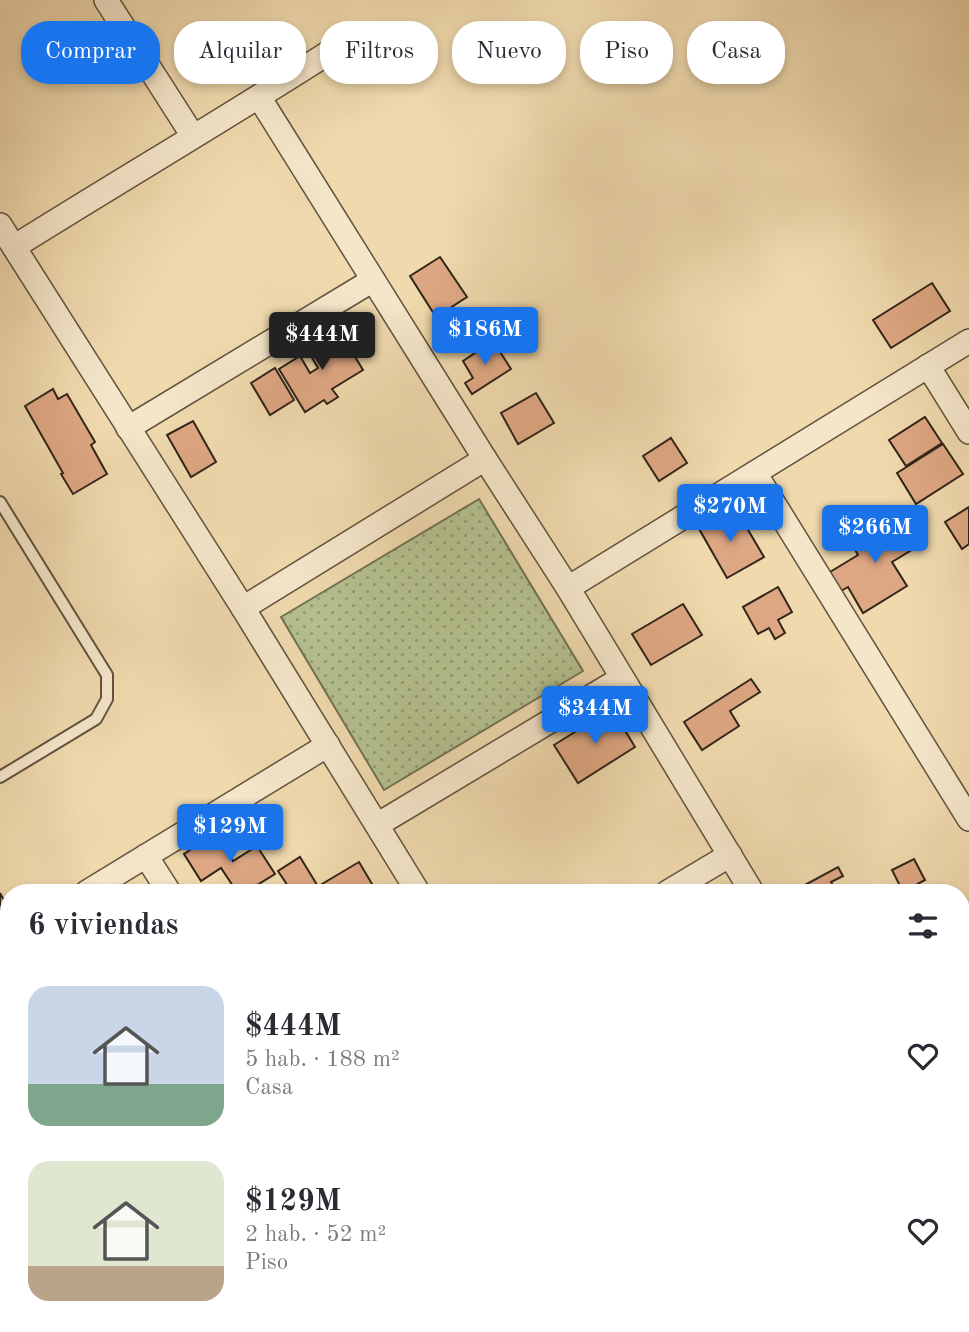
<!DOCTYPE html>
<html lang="es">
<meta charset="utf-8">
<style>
:root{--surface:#fff;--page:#f2f2f3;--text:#2b2b33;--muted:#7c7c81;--accent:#1a73e8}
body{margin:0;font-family:"Old Standard TT",serif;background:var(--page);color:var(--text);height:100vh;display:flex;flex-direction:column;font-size:26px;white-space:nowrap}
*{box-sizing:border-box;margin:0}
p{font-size:23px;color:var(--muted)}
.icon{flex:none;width:38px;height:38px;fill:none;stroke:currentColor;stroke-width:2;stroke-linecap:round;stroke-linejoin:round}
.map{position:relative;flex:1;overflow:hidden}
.panel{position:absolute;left:0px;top:884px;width:970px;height:450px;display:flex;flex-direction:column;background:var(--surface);border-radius:28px 28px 0 0;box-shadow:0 4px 10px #0003}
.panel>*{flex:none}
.guide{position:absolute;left:21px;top:21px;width:928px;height:63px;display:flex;gap:14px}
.price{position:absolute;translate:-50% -60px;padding:0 16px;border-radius:7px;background:var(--accent);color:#fff;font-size:23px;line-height:46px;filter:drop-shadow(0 2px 4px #0008)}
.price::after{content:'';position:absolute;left:50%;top:42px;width:21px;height:16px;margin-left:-10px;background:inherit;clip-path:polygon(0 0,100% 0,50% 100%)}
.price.selected{background:#222;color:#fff}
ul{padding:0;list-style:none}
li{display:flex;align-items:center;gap:21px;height:175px;padding:0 28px}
li span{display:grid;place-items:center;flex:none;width:196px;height:140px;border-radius:21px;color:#555}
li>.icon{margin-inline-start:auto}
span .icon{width:84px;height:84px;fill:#fffc;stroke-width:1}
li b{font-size:30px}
h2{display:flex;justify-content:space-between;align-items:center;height:84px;padding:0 28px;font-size:30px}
.chip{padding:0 24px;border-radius:28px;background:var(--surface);box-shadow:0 4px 10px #0003;font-size:24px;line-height:63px}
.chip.selected{background:var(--accent);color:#fff}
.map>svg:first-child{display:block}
.green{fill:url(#green-dots);stroke:#727254;stroke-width:2}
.building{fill:#dea783;stroke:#302519;stroke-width:2}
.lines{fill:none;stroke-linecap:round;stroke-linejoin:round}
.lane-casing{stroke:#60523e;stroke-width:14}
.street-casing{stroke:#60523e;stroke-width:26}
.lane{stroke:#f5e6ca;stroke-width:10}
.street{stroke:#f5e6ca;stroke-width:23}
</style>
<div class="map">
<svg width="969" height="1332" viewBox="0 0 969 1332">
<defs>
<pattern id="green-dots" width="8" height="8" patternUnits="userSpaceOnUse" patternTransform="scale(1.75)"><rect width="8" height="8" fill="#b4c08e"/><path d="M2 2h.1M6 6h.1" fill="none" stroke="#939c73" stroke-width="1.8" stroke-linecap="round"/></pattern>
</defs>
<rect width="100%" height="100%" fill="#efd9ad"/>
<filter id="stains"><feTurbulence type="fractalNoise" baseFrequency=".00286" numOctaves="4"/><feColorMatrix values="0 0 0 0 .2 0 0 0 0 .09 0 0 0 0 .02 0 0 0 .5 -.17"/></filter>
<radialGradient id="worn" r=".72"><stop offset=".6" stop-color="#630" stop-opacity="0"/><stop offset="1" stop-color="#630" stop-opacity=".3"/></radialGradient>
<!-- green -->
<polygon class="green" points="479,499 583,671 384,790 281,617"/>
<!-- building -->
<g class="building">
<polygon points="440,257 467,297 436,317 410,276"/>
<polygon points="932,283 950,311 891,348 873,320"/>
<polygon points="340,332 363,370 332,389 338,397 327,404 324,400 305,412 279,369 300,356 310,373 318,368 308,351"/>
<polygon points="493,341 511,369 472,394 465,383 473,378 463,361"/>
<polygon points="275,368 294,400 270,415 251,383"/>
<polygon points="53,389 58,399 67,394 95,442 91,445 107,474 73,494 61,474 63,473 25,406"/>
<polygon points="536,393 554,423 518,444 501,413"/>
<polygon points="925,417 942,443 906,466 889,440"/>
<polygon points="193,421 216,462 191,477 167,435"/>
<polygon points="671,438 687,463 659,481 643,456"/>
<polygon points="943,444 963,474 916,504 897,473"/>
<polygon points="969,507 969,544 962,549 945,522"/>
<polygon points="727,510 737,527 744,523 764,557 727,578 698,527"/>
<polygon points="895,516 915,548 892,562 907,586 863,613 848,587 841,591 830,572 858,555 851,543"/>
<polygon points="778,587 792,612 778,620 785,633 775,639 769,628 758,634 743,607"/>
<polygon points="683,604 702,635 651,665 632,634"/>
<polygon points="751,679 760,692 730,711 739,726 702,750 684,722"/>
<polygon points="612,709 635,747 578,783 554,745"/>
<polygon points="216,833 233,861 257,846 275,874 246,892 237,892 221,868 201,881 184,854"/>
<polygon points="300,857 319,888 311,892 292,892 278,871"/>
<polygon points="914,859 925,880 903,892 892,870"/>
<polygon points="359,862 375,889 369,892 327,892 322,884"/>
<polygon points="838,867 843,876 831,882 837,892 792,892"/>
<polygon points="0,893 7,906 0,910"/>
</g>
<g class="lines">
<!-- lane casing -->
<g class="lane-casing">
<polyline id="lane" points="0,502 107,675 107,699 96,719 0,777"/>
</g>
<!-- street casing -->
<g class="street-casing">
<g id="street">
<polyline points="106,0 193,136"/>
<polyline points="259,97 485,459 568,588 752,892"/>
<polyline points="0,225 243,608 418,892"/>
<path d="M14,247c107,-67 216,-131 322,-199"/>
<polyline points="928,366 969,432"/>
<polyline points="128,428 373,280"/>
<polyline points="755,473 969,819"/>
<polyline points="568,588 969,341"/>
<polyline points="243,608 485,459"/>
<polyline points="377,825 622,678"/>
<polyline points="146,856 169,892"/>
<polyline points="87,892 328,745"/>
<polyline points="668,892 730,855"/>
<polyline points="0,946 9,940"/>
<polyline points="961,946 969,941"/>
<polyline points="0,1019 9,1033"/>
<polyline points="961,1090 969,1085"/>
<polyline points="961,1153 969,1148"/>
<polyline points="961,1207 969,1199"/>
<polyline points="189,1325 194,1332"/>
<polyline points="332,1332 343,1325"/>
<polyline points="554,1332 566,1325"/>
</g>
</g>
<!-- lane -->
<use href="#lane" class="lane"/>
<!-- street -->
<use href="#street" class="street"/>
</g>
<rect width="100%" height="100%" filter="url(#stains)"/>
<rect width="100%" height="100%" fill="url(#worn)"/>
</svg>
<b class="price" style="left:485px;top:367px">$186M</b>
<b class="price selected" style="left:322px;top:372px">$444M</b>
<b class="price" style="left:730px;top:544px">$270M</b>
<b class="price" style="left:875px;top:565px">$266M</b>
<b class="price" style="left:595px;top:746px">$344M</b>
<b class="price" style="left:230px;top:864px">$129M</b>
<div class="guide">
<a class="chip selected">Comprar</a>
<a class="chip">Alquilar</a>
<a class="chip">Filtros</a>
<a class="chip">Nuevo</a>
<a class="chip">Piso</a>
<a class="chip">Casa</a>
</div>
<section class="panel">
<h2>6 viviendas<svg class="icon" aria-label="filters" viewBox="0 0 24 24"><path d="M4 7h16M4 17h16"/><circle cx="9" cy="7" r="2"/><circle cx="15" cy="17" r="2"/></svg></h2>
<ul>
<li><span style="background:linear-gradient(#c9d6e8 70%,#7fa58c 0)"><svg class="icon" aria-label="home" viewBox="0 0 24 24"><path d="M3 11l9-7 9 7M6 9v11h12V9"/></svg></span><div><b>$444M</b><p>5 hab. · 188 m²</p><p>Casa</p></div><svg class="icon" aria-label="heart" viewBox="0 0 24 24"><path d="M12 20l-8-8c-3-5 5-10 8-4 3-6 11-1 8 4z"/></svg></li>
<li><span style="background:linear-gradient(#dfe7d0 75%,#b9a48a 0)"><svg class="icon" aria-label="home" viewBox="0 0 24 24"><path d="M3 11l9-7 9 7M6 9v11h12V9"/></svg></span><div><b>$129M</b><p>2 hab. · 52 m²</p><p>Piso</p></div><svg class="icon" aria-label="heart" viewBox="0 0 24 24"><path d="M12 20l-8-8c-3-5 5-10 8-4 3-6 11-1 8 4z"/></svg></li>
</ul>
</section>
</div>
